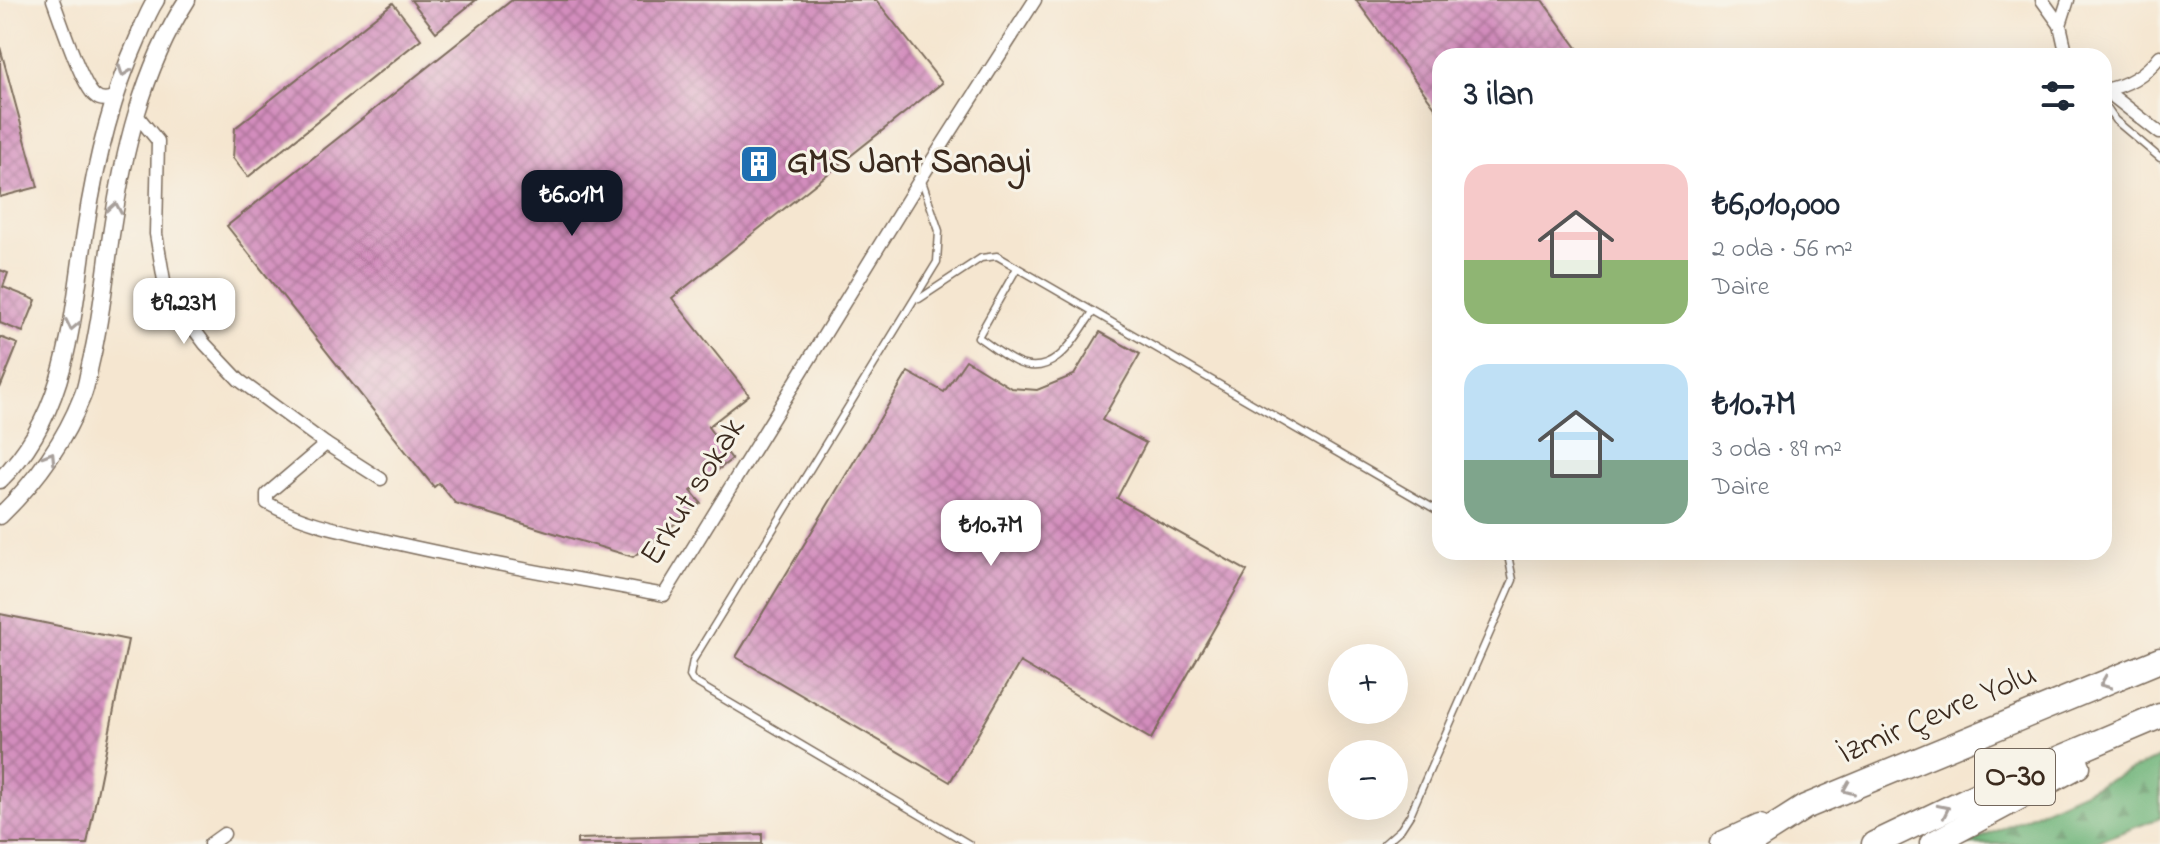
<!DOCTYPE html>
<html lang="tr">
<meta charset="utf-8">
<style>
:root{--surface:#fff;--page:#f6f6f7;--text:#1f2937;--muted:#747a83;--accent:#111827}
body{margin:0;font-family:"Indie Flower",sans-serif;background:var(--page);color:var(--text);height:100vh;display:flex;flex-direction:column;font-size:30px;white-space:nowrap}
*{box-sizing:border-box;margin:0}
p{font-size:26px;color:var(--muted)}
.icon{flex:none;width:44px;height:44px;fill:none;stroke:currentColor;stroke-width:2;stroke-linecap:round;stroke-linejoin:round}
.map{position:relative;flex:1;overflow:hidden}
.sheet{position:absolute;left:1432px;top:48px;width:680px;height:512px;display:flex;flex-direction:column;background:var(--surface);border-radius:24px;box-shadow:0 8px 32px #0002}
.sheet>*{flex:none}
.tools{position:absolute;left:1328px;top:644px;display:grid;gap:16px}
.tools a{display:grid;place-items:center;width:80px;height:80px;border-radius:50%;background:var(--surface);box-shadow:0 8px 32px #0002;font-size:40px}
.price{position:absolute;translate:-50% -68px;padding:0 18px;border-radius:16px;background:#fff;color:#222;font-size:26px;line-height:52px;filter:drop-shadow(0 2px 4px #0008)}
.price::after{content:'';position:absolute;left:50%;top:48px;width:24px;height:18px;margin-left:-12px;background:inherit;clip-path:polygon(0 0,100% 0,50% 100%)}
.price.current{background:var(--accent);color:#fff}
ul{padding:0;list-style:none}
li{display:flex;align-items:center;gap:24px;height:200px;padding:0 32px}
li span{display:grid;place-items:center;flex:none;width:224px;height:160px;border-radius:24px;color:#555}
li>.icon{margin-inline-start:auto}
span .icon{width:96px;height:96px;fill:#fffc;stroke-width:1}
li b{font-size:34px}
h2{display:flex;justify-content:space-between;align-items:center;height:96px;padding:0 32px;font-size:34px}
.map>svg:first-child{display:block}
.forest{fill:url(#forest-firs);stroke:#546e4b;stroke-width:2}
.building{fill:url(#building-cross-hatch)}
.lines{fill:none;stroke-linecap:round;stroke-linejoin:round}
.service-casing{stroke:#7c6c5c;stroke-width:9}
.minor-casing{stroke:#7c6c5c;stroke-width:15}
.tertiary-casing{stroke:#7c6c5c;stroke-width:19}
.motorway-casing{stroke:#7c6c5c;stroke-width:27}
.service{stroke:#fff;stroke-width:6}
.minor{stroke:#fff;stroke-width:12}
.tertiary{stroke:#fff;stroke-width:16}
.motorway{stroke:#fff;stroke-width:24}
.oneway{stroke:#a79f9a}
.labels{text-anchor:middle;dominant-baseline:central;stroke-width:6;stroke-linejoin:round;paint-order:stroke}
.shield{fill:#f7f3e8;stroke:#73665b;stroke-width:2}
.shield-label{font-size:32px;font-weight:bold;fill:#3b2a1e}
.poi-label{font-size:34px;font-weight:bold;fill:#3b2a1e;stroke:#f7f3e8;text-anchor:start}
.street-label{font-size:34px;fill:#3b2a1e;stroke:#f7f3e8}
</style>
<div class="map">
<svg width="2160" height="844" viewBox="0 0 2160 844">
<defs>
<pattern id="forest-firs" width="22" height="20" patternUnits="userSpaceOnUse" patternTransform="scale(2)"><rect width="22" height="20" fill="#6db378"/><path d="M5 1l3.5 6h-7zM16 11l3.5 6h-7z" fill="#5b9262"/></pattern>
<pattern id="building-cross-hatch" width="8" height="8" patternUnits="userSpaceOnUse" patternTransform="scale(2)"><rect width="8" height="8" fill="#d38dbd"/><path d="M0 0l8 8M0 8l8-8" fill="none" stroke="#ac7399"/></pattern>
</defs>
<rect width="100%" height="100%" fill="#f7f3e8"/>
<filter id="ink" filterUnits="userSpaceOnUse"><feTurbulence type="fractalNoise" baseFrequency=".0125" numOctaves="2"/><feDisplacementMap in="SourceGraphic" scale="16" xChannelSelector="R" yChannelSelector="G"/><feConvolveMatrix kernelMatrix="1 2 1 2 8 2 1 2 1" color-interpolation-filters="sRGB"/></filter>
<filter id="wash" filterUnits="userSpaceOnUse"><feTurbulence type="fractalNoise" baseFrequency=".006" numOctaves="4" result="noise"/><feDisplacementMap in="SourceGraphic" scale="32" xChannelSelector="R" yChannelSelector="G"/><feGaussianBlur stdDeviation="1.8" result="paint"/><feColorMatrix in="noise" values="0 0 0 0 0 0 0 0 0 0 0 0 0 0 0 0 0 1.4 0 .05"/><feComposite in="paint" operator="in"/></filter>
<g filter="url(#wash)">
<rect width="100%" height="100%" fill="#f5e6d0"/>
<!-- forest -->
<polygon class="forest" points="2160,757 2160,818 2090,844 1967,844"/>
<g id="blocks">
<!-- building -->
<g class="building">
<polygon points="411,0 476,0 436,32"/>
<polygon points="512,0 876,0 942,83 672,298 749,395 708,427 732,459 691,491 701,503 633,557 455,503 439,483 434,487 227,226"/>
<polygon points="1356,0 1542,0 1583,56 1440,56 1440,114"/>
<polygon points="393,3 421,39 248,177 233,158 235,128"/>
<polygon points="0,47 38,187 0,197"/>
<polygon points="0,270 8,273 3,287 36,300 23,332 0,323"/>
<polygon points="1100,332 1140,354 1102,420 1146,443 1117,498 1247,571 1151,739 1020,662 950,782 736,657 908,372 944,392 966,360 1011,388 1037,390 1074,375"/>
<polygon points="0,337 18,344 0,388"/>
<polygon points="0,614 128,640 87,844 0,844"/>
<polygon points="762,834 762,844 577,844 577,839"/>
</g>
</g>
</g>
<g filter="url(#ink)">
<use href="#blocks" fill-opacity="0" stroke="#7c6c5c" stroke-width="2"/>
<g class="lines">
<!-- service casing -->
<g class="service-casing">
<g id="service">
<polyline points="2104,104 2115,120 2160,158"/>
<polyline points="921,178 939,231 937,262 693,660 690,676 693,681 969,844"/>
<path d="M1017,268l-39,69c12,8 25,19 38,25 38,18 59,-24 77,-50"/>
<polyline points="919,299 981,258 997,256 1440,512"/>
<polyline points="1384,844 1401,829 1410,815 1513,580 1509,560 1505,552"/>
</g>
</g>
<!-- minor casing -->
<g class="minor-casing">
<g id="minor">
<path d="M53,0c7,19 29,86 42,96 5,5 13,4 19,2"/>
<polyline points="2042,0 2060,25"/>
<polyline points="2067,56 2060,25 2068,0"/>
<path d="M2104,90c22,-4 42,-16 56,-34"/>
<polyline points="2105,90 2160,133"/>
<polyline points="136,114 158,141 156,234 166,292 205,344 239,380 326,444 381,479"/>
<path d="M326,444l-59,50v9c41,23 88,30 133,41 87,20 176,34 264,51l257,-417 114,-178"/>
<polyline points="210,844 224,834"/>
</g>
</g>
<!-- tertiary casing -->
<g class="tertiary-casing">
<g id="tertiary">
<path d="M0,480c68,-66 72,-161 85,-248 10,-67 25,-132 53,-194 5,-12 10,-26 18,-38"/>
<path d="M0,516c35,-34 64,-73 82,-119 5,-11 6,-24 9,-36 10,-41 14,-83 20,-126 12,-81 31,-165 76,-235"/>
</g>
</g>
<!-- motorway casing -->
<g class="motorway-casing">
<g id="motorway">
<polyline points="1722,844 1759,827"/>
<polyline points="1747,844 1805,807 2160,660"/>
<polyline points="1874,844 2002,783 2160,716"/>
<polyline points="1932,844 2078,766"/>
</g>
</g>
<!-- service -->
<use href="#service" class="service"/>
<!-- minor -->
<use href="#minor" class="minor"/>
<!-- tertiary -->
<use href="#tertiary" class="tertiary"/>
<!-- motorway -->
<use href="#motorway" class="motorway"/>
</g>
<!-- one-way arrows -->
<defs><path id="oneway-chevron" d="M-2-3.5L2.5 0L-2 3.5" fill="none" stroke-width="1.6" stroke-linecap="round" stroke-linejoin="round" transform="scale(2)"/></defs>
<g class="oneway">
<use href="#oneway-chevron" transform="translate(124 71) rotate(110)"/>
<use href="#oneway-chevron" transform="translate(115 208) rotate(-80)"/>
<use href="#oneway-chevron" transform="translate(72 325) rotate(102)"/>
<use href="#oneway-chevron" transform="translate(50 457) rotate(-58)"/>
<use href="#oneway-chevron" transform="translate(2105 683) rotate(158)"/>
<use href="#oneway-chevron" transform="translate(1848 789) rotate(157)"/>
<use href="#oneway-chevron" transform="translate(1944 810) rotate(-26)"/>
</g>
</g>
<!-- icons -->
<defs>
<g id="building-square" transform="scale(2)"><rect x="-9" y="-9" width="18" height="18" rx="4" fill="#1f6fb2" stroke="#f7f3e8"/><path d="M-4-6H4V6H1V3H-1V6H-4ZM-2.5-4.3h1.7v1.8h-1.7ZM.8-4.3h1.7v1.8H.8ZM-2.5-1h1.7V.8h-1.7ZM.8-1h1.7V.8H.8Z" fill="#fff"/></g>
</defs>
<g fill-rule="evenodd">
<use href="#building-square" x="759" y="164"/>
</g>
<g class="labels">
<!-- shield labels -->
<rect class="shield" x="1975" y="749" width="80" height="56" rx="6"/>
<g class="shield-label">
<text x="2015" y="777">O-30</text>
</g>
<!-- poi labels -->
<g class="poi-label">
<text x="787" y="164">GMS Jant Sanayi</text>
</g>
<!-- street labels -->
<g class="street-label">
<text transform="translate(694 492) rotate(-58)">Erkut sokak</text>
<text transform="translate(1938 715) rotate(-23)">İzmir Çevre Yolu</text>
</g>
</g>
</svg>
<div class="tools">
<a>+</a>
<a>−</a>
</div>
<b class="price current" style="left:572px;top:238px">₺6.01M</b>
<b class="price" style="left:184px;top:346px">₺9.23M</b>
<b class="price" style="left:991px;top:568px">₺10.7M</b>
<section class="sheet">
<h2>3 ilan<svg class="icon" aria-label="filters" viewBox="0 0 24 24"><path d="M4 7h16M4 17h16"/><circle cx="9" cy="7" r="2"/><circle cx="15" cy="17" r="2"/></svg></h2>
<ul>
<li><span style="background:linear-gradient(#f6c9c9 60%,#8fb573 0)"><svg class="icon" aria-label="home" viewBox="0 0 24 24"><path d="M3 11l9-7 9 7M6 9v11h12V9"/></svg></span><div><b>₺6,010,000</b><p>2 oda · 56 m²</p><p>Daire</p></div></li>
<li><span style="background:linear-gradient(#bfe0f5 60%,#7fa58c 0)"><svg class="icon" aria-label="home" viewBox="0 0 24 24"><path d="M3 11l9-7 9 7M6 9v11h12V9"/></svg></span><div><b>₺10.7M</b><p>3 oda · 89 m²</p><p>Daire</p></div></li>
</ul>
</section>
</div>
